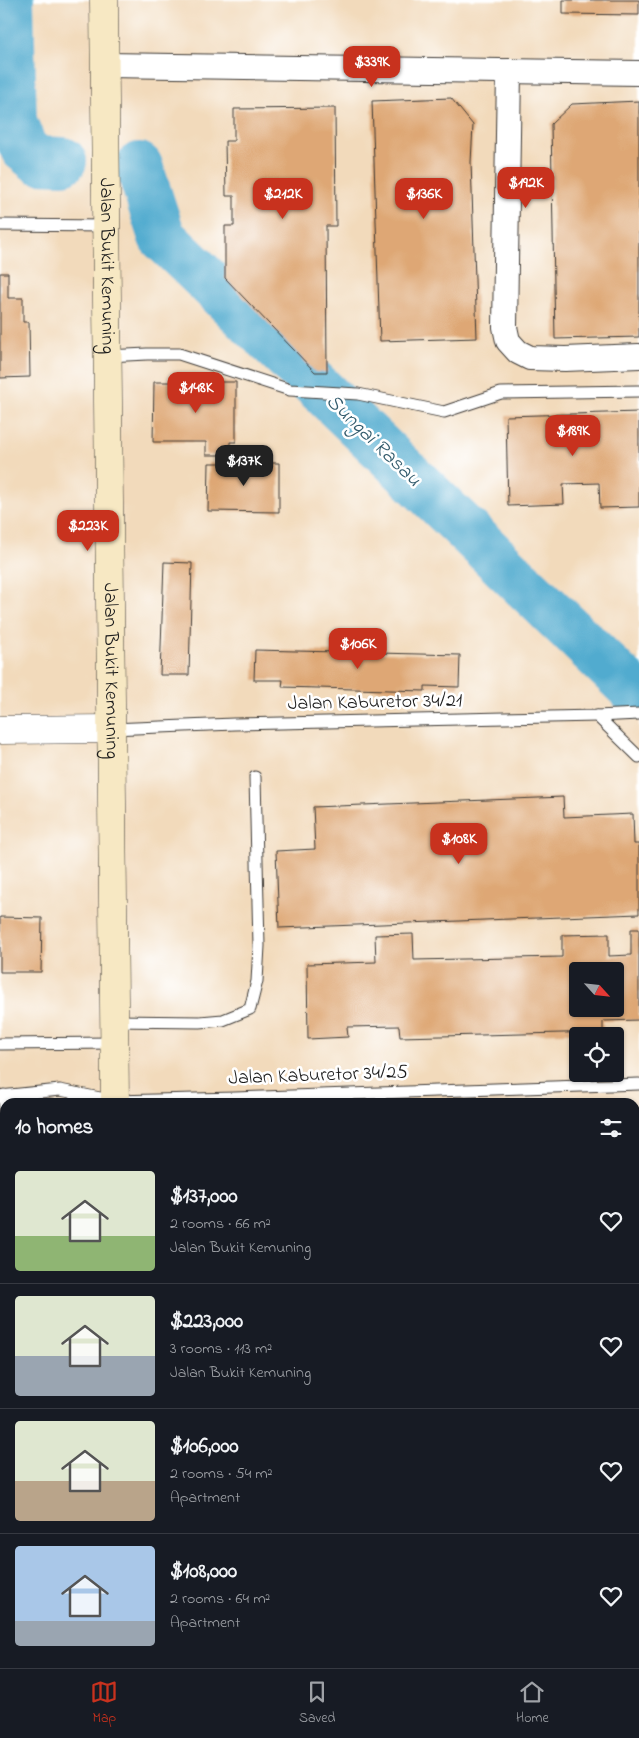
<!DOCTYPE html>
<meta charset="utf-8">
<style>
:root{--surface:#171b24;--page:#242831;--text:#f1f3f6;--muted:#9ea1a6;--line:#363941;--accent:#c8321e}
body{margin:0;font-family:"Indie Flower",sans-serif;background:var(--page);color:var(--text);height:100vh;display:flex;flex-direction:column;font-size:19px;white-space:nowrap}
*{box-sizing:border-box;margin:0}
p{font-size:16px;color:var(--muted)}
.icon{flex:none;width:28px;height:28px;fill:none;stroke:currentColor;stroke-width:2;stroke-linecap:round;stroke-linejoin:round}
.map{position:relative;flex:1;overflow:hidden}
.details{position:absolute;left:0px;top:1098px;width:640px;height:571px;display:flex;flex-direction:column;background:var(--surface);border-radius:15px 15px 0 0;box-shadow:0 1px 4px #0004}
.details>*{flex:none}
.needle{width:32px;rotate:117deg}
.controls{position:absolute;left:569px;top:962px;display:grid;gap:10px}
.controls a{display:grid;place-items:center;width:55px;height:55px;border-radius:5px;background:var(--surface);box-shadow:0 1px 4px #0004;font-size:25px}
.price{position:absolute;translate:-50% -42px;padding:0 11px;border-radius:10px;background:var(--accent);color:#fff;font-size:16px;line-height:32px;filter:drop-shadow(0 1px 2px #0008)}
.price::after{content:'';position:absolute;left:50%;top:30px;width:15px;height:11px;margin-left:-8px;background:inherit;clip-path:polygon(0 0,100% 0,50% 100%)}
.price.active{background:#222;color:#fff}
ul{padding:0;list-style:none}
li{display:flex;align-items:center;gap:15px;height:125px;padding:0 15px}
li+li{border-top:1px solid var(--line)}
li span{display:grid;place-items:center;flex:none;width:140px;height:100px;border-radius:5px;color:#555}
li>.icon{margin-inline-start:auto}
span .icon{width:60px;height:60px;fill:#fffc;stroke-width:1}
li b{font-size:21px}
h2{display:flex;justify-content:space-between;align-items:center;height:60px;padding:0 15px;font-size:21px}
.tabs{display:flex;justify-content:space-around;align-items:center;height:70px;border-top:1px solid var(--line);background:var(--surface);font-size:14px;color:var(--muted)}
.tabs a{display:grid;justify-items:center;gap:2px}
.tabs .active{color:var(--accent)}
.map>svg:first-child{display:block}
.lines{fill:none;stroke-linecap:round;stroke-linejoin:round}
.river{stroke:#51abcf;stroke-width:48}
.building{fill:#dea774;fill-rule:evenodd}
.service-casing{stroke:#3c3834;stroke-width:13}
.minor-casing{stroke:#3c3834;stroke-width:26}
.tertiary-casing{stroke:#3c3834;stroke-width:29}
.secondary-casing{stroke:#3c3834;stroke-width:29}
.service{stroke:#fff;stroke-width:11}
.minor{stroke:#fff;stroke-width:24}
.tertiary{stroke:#fff;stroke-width:28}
.secondary{stroke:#f7e8c3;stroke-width:28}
.labels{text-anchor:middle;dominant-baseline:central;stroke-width:5;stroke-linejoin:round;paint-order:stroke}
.street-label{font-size:20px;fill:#1c1c1c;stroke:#fff}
.water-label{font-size:21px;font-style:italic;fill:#345c6d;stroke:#fff}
</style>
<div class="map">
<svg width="639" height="1668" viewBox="0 0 639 1668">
<rect width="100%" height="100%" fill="#fff"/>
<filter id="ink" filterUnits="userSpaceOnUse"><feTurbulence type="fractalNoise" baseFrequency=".02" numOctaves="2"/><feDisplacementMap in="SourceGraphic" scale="10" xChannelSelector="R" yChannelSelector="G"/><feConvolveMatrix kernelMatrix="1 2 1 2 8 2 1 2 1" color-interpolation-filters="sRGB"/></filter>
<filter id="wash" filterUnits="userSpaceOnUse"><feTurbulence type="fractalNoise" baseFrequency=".0096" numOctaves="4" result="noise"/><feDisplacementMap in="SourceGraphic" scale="20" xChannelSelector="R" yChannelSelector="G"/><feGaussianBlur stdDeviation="1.12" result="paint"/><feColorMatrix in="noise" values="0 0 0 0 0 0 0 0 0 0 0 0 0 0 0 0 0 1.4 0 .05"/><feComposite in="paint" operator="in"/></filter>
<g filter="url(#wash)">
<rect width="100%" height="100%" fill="#f2dabb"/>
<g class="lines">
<!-- river -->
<g class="river">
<polyline points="10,0 13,121 24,149 38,160 63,161"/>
<polyline points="139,166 162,237 639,696"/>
</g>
</g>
<g id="blocks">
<!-- building -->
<g class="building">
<polygon points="563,0 639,0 639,15 563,14"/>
<polygon points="451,98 473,125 471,162 477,338 380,341 372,101"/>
<polygon points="639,101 639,337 555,339 551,124 572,104"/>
<polygon points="335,108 336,226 326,226 327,372 315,372 225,278 225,226 234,226 234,196 226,196 225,141 234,141 234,109"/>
<polygon points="0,273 8,273 8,298 23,298 23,322 29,322 30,377 0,378"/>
<polygon points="154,382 236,382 236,442 230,442 230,455 206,455 206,442 153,442"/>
<polygon points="639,412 639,507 600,508 599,483 563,484 564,504 508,506 506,416"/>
<polygon points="209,463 279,463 279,512 208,511"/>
<polygon points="164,562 192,563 189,675 160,675"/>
<polygon points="255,650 460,655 459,687 425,686 425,691 282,687 283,680 254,680"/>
<polygon points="563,797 564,817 633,814 634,844 639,844 639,914 279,928 276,851 315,849 313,807"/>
<polygon points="0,917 42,918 41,972 0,972"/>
<path d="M631,929h8v91l-36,1v11l-203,5 -1,-11 -52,1 1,10 -40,2 -1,-75 69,-2 -1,-27 38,-1 1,26 148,-3v-22l47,-1v22l22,-1zM578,971h37v38h-37z"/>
<polygon points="639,1185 639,1320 635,1320 635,1186"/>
<rect x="635" y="1514" width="4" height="106"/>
<rect x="292" y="1666" width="46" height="2"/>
</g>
</g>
</g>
<g filter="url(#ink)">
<use href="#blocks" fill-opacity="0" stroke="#3c3834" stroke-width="1"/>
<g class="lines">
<!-- service casing -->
<g class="service-casing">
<g id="service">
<polyline points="0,225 106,226"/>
<polyline points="107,356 147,354 179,354 290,390 358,394 444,412 501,393 639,391"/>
<polyline points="597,716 639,757"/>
<polyline points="111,729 234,724 597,716 639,714"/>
<polyline points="114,1021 200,1022 223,1020 250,1009 257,981 259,946 255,777"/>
<polyline points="0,1044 114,1043"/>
<polyline points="4,1095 5,1113"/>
<polyline points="0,1096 60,1090 115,1101 235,1098 639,1084"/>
<polyline points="0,1216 5,1216"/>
<polyline points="0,1489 5,1488"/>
<polyline points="0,1563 5,1563"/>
<polyline points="0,1644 5,1644"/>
</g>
</g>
<!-- minor casing -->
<g class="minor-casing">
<g id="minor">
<polyline points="105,65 639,73"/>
<polyline points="509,71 505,327 508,341 518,352 530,358 565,359 639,356"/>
</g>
</g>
<!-- tertiary casing -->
<g class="tertiary-casing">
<polyline id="tertiary" points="0,730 111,729"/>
</g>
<!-- secondary casing -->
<g class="secondary-casing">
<g id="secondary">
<path id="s1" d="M104,0l11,1102"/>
<polyline points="121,1664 121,1668"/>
</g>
</g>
<!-- service -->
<use href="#service" class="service"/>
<!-- minor -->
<use href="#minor" class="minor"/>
<!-- tertiary -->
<use href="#tertiary" class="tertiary"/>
<!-- secondary -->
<use href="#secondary" class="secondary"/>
</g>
</g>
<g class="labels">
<!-- street labels -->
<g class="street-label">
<text stroke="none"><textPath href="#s1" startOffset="266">Jalan Bukit Kemuning</textPath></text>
<text stroke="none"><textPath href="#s1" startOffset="671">Jalan Bukit Kemuning</textPath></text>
<text transform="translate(375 703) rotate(-1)">Jalan Kaburetor 34/21</text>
<text transform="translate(318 1076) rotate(-2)">Jalan Kaburetor 34/25</text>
</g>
<!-- water labels -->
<g class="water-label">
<text transform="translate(373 441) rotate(44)">Sungai Rasau</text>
</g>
</g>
</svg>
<div class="controls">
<a><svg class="needle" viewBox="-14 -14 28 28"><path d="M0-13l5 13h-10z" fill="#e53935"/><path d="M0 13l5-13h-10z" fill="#9ea1a6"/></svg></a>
<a><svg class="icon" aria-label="locate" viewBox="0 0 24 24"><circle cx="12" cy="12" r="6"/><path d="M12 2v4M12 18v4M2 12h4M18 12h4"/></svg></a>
</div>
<b class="price" style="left:372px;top:88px">$339K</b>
<b class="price" style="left:526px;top:209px">$192K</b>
<b class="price" style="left:283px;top:220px">$212K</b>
<b class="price" style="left:424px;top:220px">$136K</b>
<b class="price" style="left:196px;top:414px">$148K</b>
<b class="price" style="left:573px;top:457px">$189K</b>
<b class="price active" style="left:244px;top:487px">$137K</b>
<b class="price" style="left:88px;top:552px">$223K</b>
<b class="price" style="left:358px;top:670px">$106K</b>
<b class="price" style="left:459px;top:865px">$108K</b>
<section class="details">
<h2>10 homes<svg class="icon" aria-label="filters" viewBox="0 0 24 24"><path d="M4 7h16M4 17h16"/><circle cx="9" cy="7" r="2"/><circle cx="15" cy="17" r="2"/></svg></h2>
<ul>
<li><span style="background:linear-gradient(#dfe7d0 65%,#8fb573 0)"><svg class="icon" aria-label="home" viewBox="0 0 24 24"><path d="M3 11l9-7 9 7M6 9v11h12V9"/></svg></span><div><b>$137,000</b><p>2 rooms · 66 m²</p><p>Jalan Bukit Kemuning</p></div><svg class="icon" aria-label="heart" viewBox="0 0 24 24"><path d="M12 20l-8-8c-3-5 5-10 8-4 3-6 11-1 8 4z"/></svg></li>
<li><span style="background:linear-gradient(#dfe7d0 60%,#9aa5b1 0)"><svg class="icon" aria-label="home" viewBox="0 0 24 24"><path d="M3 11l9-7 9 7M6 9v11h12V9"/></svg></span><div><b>$223,000</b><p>3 rooms · 113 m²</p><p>Jalan Bukit Kemuning</p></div><svg class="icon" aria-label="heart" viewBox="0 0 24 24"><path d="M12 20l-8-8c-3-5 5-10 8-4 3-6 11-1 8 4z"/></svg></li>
<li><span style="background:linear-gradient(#dfe7d0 60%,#b9a48a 0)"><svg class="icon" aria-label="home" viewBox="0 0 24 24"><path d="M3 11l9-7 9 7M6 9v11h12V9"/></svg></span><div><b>$106,000</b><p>2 rooms · 54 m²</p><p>Apartment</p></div><svg class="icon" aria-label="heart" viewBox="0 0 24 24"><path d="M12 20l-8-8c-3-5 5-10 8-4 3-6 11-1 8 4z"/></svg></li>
<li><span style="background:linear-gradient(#a9c7e8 75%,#9aa5b1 0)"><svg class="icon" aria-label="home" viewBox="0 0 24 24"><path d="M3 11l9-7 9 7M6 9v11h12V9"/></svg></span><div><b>$108,000</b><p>2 rooms · 64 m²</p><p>Apartment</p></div><svg class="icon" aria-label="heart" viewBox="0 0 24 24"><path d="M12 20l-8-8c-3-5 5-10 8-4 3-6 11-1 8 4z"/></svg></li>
</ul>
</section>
</div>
<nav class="tabs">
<a class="active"><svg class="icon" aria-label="map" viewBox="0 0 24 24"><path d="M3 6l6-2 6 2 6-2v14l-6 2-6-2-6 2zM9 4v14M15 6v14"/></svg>Map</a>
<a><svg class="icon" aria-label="saved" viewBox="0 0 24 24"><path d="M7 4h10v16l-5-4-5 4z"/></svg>Saved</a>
<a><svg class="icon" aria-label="home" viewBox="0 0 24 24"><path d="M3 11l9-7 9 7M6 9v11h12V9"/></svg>Home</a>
</nav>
